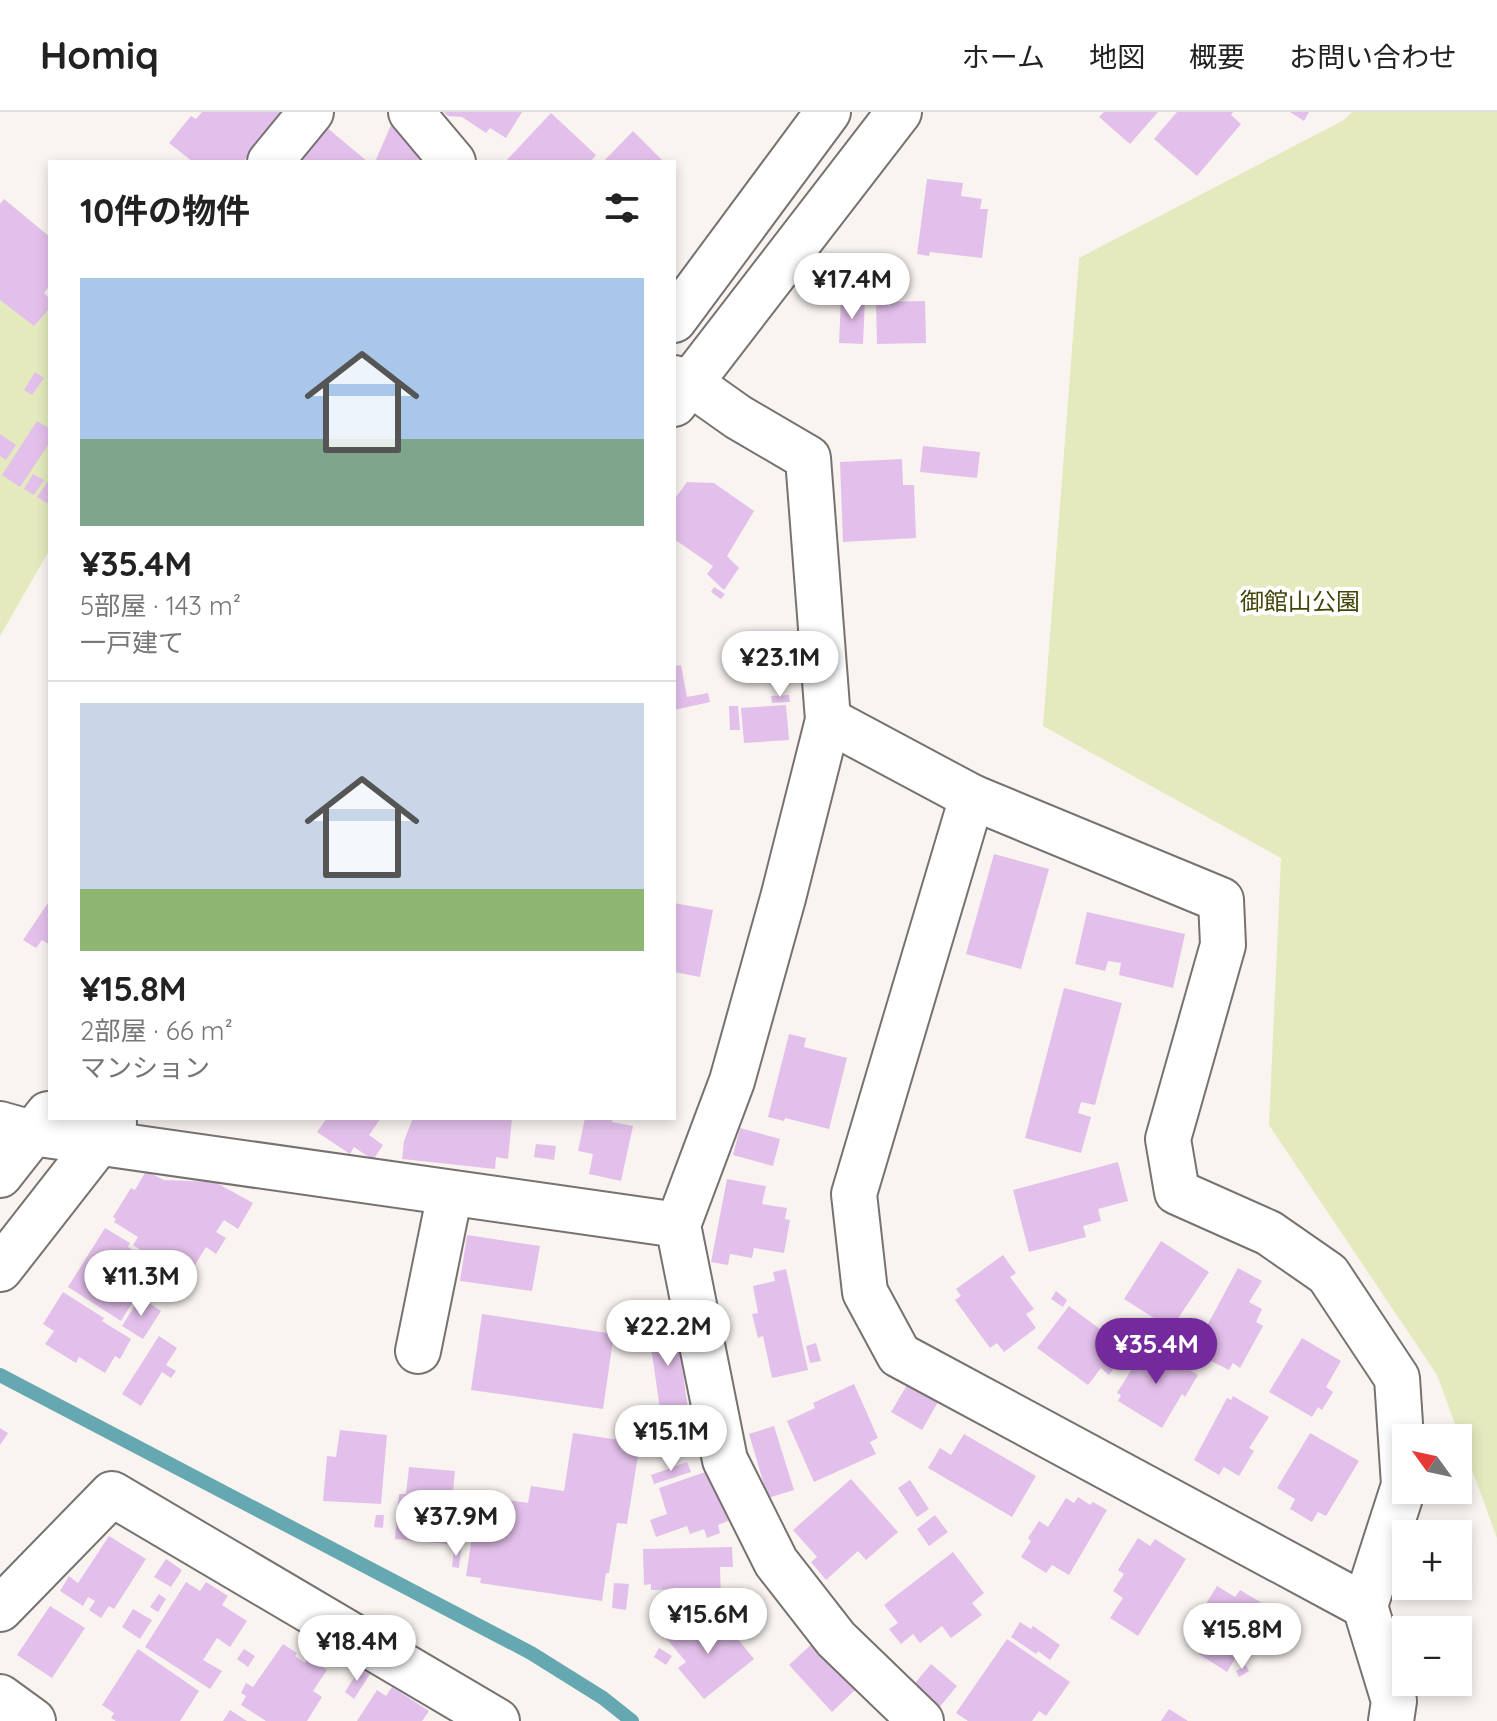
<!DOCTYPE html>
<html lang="ja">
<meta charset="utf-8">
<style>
:root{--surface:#fff;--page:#f2f2f2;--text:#222;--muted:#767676;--line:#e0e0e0;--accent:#742a9d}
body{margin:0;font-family:Quicksand,"Noto Sans JP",sans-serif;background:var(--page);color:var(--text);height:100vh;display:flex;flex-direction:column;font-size:30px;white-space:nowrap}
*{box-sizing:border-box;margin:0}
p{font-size:26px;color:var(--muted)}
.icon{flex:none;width:44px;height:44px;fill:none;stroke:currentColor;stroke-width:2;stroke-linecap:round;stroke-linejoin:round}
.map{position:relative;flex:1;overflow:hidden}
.panel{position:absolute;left:48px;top:48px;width:628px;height:960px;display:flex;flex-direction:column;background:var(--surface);border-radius:0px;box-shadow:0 4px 12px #0003}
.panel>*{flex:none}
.needle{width:52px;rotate:303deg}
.buttons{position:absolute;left:1392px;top:1312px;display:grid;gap:16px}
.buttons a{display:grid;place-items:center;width:80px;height:80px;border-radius:0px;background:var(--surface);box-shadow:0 4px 12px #0003;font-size:40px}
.price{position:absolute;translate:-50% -68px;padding:0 18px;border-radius:28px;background:#fff;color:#222;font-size:26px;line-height:52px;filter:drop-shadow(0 2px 4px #0008)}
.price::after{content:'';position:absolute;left:50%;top:48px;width:24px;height:18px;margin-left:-12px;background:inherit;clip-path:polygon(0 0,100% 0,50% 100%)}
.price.active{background:var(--accent);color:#fff}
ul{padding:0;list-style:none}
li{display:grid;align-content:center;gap:16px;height:424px;padding:0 32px}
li+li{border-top:2px solid var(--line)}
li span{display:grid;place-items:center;height:248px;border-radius:0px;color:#555}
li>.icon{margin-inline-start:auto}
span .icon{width:144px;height:144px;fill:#fffc;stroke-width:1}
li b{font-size:34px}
h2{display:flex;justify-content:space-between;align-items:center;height:96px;padding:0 32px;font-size:34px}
header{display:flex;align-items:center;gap:48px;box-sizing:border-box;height:112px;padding:0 40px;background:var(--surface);border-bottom:2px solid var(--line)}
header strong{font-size:38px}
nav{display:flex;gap:44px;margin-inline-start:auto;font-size:28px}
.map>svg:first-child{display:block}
.green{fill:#e4eabe}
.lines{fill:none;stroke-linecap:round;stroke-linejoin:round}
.stream{stroke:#65a8b1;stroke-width:14}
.building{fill:#e3c0eb}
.minor-casing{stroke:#76726f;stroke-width:48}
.minor{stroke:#fff;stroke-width:44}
.labels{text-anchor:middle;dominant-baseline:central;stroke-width:8;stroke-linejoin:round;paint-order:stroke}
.park-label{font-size:24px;fill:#434608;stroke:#fff}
</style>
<header>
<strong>Homiq</strong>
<nav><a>ホーム</a><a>地図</a><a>概要</a><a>お問い合わせ</a></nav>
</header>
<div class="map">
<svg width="1497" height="1609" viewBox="0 0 1497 1609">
<rect width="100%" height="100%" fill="#f9f4f0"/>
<!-- green -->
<g class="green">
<polygon points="1352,0 1497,0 1497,1426 1437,1263 1269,1013 1281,746 1043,614 1079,146 1344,8"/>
<polygon points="0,149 50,203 50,437 0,524"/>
</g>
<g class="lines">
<!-- stream -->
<polyline class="stream" points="0,1263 531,1541 603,1586 632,1609"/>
</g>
<!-- building -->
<g class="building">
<polygon points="202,0 284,0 243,50 193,50 169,31 191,4 196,7"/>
<polygon points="444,0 522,0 506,26 490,16 486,21 462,5 448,4"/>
<polygon points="1104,0 1158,0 1130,32 1099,5"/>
<polygon points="1177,0 1233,0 1231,3 1241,12 1197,64 1154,27"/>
<polygon points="1290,0 1309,0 1304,9"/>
<polygon points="551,1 596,43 590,50 505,50"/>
<polygon points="391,13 405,23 426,46 421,50 375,50"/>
<polygon points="325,14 368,50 295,50"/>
<polygon points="633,19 664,50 603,50"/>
<polygon points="927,67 963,71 961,84 982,87 980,97 988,97 982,146 930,140 929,144 917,142"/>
<polygon points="4,87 50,125 50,173 44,181 50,187 50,196 34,214 0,188 0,92"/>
<polygon points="891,155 891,173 852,174 863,157"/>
<polygon points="841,186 865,187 863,232 839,231"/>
<polygon points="925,189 926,231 877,232 876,190"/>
<polygon points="35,260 44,266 32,283 24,278"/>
<polygon points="37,309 50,317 50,330 20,375 2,363"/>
<polygon points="0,322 16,333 6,348 0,344"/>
<polygon points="923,334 980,340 977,366 920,360"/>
<polygon points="902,347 903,373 914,373 916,426 843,430 840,350"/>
<polygon points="33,362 44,368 34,383 24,377"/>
<polygon points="50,366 50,393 37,385"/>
<polygon points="687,370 714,371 754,399 727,444 739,456 724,478 707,462 713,454 674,427 674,388"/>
<polygon points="714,475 725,482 721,487 711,480"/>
<polygon points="681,553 687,585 708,581 710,590 674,598 674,554"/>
<polygon points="789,583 790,590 772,591 771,584"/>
<polygon points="786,593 789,628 744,631 741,596"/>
<polygon points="729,594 738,594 740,618 730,618"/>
<polygon points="994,742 1049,757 1021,857 966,842"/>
<polygon points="50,788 50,833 42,828 36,836 23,828"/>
<polygon points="674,791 713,798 700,865 674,860"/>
<polygon points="1087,800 1185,822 1173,876 1119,863 1121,851 1108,849 1105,859 1075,852"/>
<polygon points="1064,876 1122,891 1095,993 1081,990 1078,1001 1091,1005 1081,1041 1025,1026"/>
<polygon points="789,922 806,926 804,935 847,946 829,1017 785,1006 784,1009 768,1005"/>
<polygon points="327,1006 381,1006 369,1023 383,1033 373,1048 354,1035 350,1042 317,1020"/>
<polygon points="413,1006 512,1006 508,1047 496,1045 495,1057 402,1047 404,1029"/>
<polygon points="585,1006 612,1006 612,1010 633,1014 621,1069 589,1062 593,1042 578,1039"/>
<polygon points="740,1016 780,1027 773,1054 733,1043"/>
<polygon points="536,1032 556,1034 554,1048 534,1045"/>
<polygon points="1118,1050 1128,1089 1098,1097 1101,1109 1083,1114 1086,1125 1029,1140 1013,1078"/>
<polygon points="146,1059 164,1068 215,1070 253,1091 238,1117 224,1108 216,1120 226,1126 216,1142 206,1135 190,1161 157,1140 153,1146 133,1133 138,1125 114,1110 116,1107 113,1105 131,1076 135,1078"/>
<polygon points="727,1067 766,1074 762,1092 787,1096 785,1107 790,1108 784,1141 754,1136 752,1146 730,1142 728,1153 711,1150"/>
<polygon points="105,1116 130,1131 128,1135 162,1156 146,1182 140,1178 121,1209 68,1175"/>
<polygon points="467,1123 540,1134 532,1179 460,1169"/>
<polygon points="1161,1129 1209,1160 1171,1217 1124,1187"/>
<polygon points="1003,1143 1016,1161 1010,1165 1034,1197 1026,1202 1036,1216 1004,1240 997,1231 990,1236 955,1188 961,1184 956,1177"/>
<polygon points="1238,1156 1262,1169 1249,1190 1262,1197 1256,1210 1263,1214 1240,1256 1233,1251 1229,1258 1193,1240"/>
<polygon points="786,1157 808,1258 772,1266 763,1224 758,1226 752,1202 758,1201 753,1174 775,1169 773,1160"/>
<polygon points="1056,1179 1067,1188 1063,1195 1051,1187"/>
<polygon points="63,1180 104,1206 102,1209 131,1227 120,1247 115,1244 105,1261 79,1245 76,1251 45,1232 54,1219 43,1212"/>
<polygon points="140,1185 161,1199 143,1227 122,1214"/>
<polygon points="673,1190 691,1319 664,1324 645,1194"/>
<polygon points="1069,1194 1128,1238 1109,1263 1101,1256 1088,1273 1037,1236"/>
<polygon points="482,1202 614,1222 603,1297 471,1278"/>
<polygon points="159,1224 177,1236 166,1253 176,1259 171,1266 162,1260 141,1294 122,1282"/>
<polygon points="1302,1226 1341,1249 1326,1275 1333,1280 1322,1298 1318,1295 1312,1305 1269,1280"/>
<polygon points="816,1231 821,1249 810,1251 806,1234"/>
<polygon points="1147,1232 1198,1263 1185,1285 1182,1282 1162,1316 1118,1289 1121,1283 1117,1281"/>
<polygon points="854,1272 878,1326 870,1330 876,1342 814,1370 787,1309 815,1296 813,1291"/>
<polygon points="907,1273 938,1290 922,1318 891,1300"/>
<polygon points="1233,1284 1269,1305 1249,1336 1254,1339 1239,1364 1224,1355 1219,1363 1194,1348 1227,1286 1231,1288"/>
<polygon points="774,1314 794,1378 768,1386 749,1322"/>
<polygon points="0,1316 8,1321 0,1333"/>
<polygon points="340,1318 387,1323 381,1392 323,1389 327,1344 336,1345"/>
<polygon points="573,1321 640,1331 627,1412 617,1411 609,1461 606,1461 602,1489 480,1471 481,1466 466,1464 474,1413 503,1417 508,1388 528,1391 531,1374 564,1379"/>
<polygon points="1310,1321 1359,1349 1326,1404 1318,1400 1312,1410 1290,1397 1295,1387 1277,1376"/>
<polygon points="964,1322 1036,1364 1012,1405 928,1356 940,1336 951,1343"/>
<polygon points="687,1350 691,1360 654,1372 651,1363"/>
<polygon points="409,1355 455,1359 448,1432 395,1427 399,1382 406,1382"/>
<polygon points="711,1358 728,1409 718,1413 720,1421 707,1426 704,1417 690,1422 687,1414 656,1425 650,1408 667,1402 659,1376"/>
<polygon points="851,1367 898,1420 866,1448 858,1439 826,1468 811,1450 817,1445 793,1418"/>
<polygon points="910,1368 929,1397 917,1405 898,1376"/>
<polygon points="1078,1385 1090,1393 1093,1390 1107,1398 1069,1463 1052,1453 1046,1461 1021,1445 1031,1429 1028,1426 1039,1409 1048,1415 1066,1386 1074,1391"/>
<polygon points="376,1403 384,1403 383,1416 374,1415"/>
<polygon points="935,1403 948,1420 929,1434 917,1417"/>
<polygon points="109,1424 146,1447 114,1497 109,1494 101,1506 89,1498 95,1489 88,1485 83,1494 60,1479 69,1464 78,1471"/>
<polygon points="1138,1426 1150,1434 1155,1427 1186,1447 1138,1524 1110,1506 1123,1486 1113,1479 1124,1462 1118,1458"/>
<polygon points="732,1435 733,1455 720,1455 721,1486 686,1487 687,1477 651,1478 651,1472 644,1473 643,1437"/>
<polygon points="454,1437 461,1438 459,1456 452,1455"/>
<polygon points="953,1440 984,1481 972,1491 982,1503 951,1526 942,1514 920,1531 913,1522 901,1532 889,1517 898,1511 884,1493"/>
<polygon points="166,1447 182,1458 171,1475 154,1465"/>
<polygon points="186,1470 200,1479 206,1470 228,1484 222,1493 247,1509 230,1535 217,1526 203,1548 222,1559 210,1577 145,1535"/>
<polygon points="614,1471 629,1472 626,1498 612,1496"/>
<polygon points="1217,1474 1235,1485 1240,1478 1267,1494 1227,1560 1199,1542 1201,1537 1184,1527"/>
<polygon points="159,1482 166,1487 158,1500 150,1495"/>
<polygon points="663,1482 677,1486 674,1498 660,1494"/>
<polygon points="50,1494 85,1516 52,1566 17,1543"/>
<polygon points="133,1497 152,1508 140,1527 122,1515"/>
<polygon points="690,1504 711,1530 728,1515 754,1547 704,1587 678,1556 686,1550 665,1525"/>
<polygon points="1020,1510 1031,1517 1033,1514 1060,1533 1050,1548 1038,1539 1036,1542 1011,1525"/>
<polygon points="1007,1527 1070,1570 1046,1604 1039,1599 1032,1609 968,1609 956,1601"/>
<polygon points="814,1530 857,1576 832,1600 789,1553"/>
<polygon points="283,1532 297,1541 295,1544 305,1551 308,1546 327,1558 313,1579 322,1585 307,1609 266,1609 241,1593 246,1584 241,1581 246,1571 253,1575"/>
<polygon points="659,1536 672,1544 666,1553 654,1545"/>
<polygon points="138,1537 199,1579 180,1609 116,1609 111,1606 114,1601 102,1593"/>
<polygon points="244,1537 255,1544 248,1555 237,1547"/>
<polygon points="931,1552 957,1574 937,1598 911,1576"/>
<polygon points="1246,1553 1249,1559 1239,1565 1236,1559"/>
<polygon points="360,1556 370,1562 354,1587 345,1580"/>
<polygon points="392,1575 429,1599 422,1609 357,1609 377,1578 386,1584"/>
<polygon points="1169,1597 1188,1609 1161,1609"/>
<polygon points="230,1598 247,1609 223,1609"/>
</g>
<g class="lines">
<!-- minor casing -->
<g class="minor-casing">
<g id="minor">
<polyline points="411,0 453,50"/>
<polyline points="270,50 311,0"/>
<polyline points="674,208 828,0"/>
<polyline points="674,266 690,271 738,305 808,346 828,608 783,786 732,969 678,1113 725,1348 776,1450 836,1527 921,1609"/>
<polyline points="674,292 899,0"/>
<polyline points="828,608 972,685 1221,788 1223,833 1168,1027 1177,1080 1269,1121 1328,1162 1397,1266 1404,1373 1365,1494 1394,1589 1391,1609"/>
<polyline points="972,685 854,1082 865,1180 899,1243 1365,1494"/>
<polyline points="0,1012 32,1021 678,1113"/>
<polyline points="0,1063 48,1002"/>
<polyline points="0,1157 114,1011"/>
<polyline points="418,1239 450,1081"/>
<polyline points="0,1497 112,1382 497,1609"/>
<polyline points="0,1585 33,1609"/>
</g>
</g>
<!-- minor -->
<use href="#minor" class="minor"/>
</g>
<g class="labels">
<!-- park labels -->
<g class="park-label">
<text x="1300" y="489">御館山公園</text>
</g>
</g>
</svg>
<div class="buttons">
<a><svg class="needle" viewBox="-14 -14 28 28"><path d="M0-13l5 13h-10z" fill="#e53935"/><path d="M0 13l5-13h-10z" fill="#767676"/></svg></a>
<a>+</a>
<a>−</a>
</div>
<b class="price" style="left:852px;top:209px">¥17.4M</b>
<b class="price" style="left:780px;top:587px">¥23.1M</b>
<b class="price" style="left:141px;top:1206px">¥11.3M</b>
<b class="price" style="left:668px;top:1256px">¥22.2M</b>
<b class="price active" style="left:1156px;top:1274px">¥35.4M</b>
<b class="price" style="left:671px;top:1361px">¥15.1M</b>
<b class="price" style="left:456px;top:1446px">¥37.9M</b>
<b class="price" style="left:708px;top:1544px">¥15.6M</b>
<b class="price" style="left:1242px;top:1559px">¥15.8M</b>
<b class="price" style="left:357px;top:1571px">¥18.4M</b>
<section class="panel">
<h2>10件の物件<svg class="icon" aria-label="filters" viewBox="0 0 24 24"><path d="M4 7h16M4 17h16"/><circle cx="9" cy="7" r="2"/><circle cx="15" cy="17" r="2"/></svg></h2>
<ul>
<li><span style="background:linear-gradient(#a9c7e8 65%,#7fa58c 0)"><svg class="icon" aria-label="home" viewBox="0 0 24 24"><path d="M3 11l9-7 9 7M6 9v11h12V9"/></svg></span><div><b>¥35.4M</b><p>5部屋 · 143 m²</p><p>一戸建て</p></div></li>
<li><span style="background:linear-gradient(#c9d6e8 75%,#8fb573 0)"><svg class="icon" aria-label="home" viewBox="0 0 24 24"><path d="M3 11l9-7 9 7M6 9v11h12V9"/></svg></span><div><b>¥15.8M</b><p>2部屋 · 66 m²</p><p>マンション</p></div></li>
</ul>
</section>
</div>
